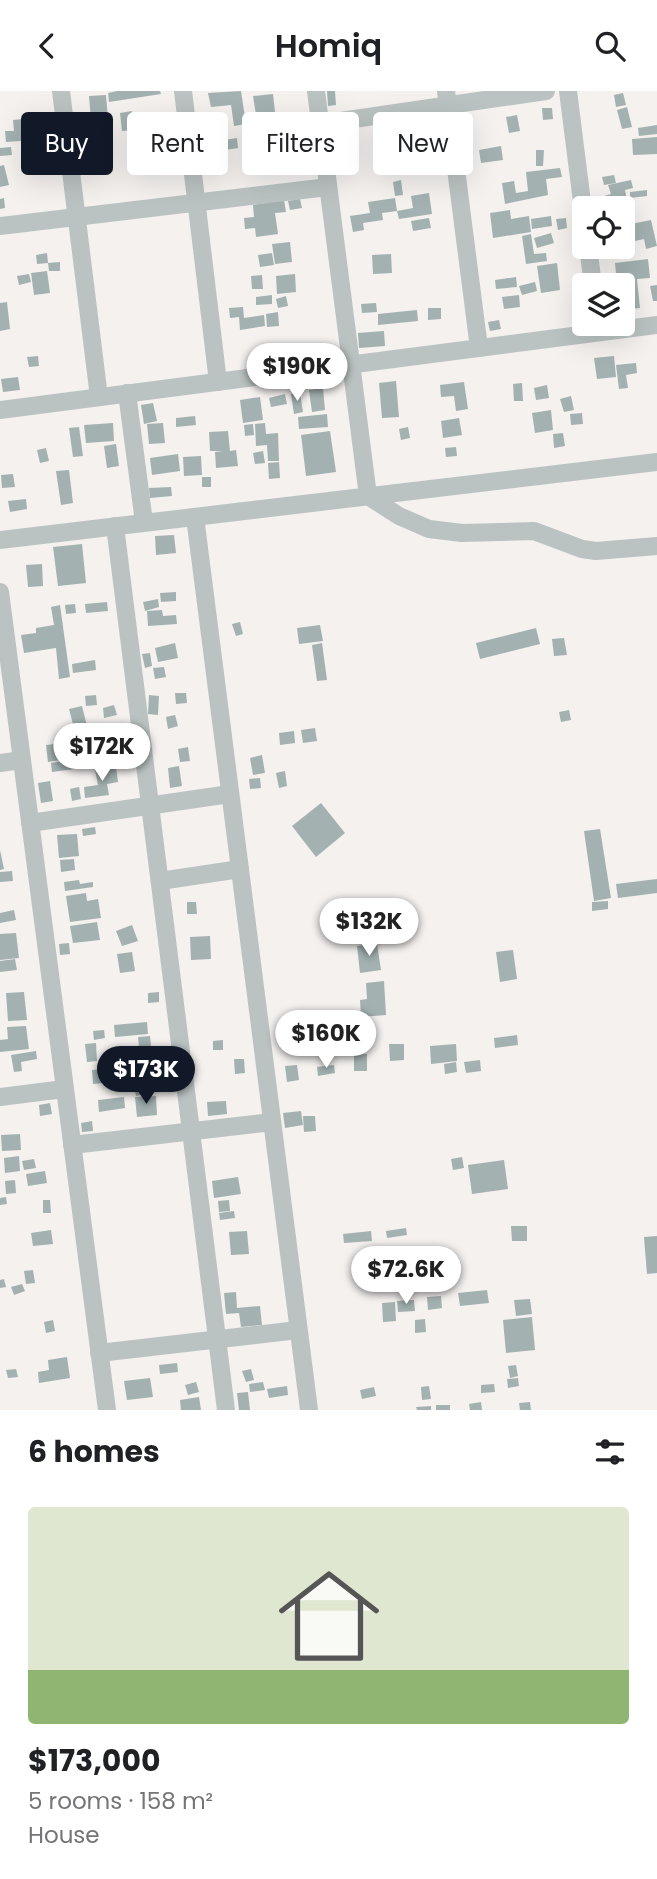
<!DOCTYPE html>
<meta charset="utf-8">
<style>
:root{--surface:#fff;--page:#f2f2f2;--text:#202124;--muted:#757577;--line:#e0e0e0;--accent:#111827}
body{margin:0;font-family:Poppins,sans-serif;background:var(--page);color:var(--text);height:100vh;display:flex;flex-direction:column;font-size:26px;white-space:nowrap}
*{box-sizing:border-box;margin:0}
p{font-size:23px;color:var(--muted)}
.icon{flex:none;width:38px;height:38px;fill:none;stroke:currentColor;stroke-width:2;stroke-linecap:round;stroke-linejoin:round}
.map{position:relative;height:1319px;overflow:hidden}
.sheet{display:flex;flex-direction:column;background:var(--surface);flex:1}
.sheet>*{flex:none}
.hud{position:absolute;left:21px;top:21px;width:616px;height:63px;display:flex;gap:14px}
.buttons{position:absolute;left:572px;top:105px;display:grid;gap:14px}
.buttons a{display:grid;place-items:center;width:63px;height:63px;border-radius:7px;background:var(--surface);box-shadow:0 7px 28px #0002;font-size:35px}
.price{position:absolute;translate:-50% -60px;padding:0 16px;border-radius:24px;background:#fff;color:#222;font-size:23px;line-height:46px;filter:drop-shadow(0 2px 4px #0008)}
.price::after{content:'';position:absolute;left:50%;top:42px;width:21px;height:16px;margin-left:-10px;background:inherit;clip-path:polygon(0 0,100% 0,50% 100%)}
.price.selected{background:var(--accent);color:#fff}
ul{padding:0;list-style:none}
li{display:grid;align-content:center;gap:14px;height:371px;padding:0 28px}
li+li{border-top:2px solid var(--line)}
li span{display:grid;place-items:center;height:217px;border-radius:7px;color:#555}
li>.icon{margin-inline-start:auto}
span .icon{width:126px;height:126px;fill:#fffc;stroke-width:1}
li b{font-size:30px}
h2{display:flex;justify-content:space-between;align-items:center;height:84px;padding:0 28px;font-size:30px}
.pill{padding:0 24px;border-radius:7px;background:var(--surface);box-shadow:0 7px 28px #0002;font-size:24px;line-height:63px}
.pill.selected{background:var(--accent);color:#fff}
header{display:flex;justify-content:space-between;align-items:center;height:91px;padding:0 28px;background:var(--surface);font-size:32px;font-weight:600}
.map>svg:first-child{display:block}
.building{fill:#a3b2b1}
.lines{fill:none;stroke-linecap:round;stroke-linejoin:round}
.street{stroke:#bac3c2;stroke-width:18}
</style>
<header><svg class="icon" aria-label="back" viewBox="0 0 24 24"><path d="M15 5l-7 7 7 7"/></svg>Homiq<svg class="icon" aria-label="search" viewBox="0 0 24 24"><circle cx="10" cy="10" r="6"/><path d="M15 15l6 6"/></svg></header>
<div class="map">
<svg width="657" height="1319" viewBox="0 0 657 1319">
<rect width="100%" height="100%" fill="#f4f1ef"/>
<!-- building -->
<g class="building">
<polygon points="117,0 160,0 161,3 109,11 108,2"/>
<polygon points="241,0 246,33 234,35 231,14 211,16 208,2"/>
<polygon points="327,0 335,0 336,14 328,15"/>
<polygon points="623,2 626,14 616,16 614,4"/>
<polygon points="273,3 275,21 256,24 253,5"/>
<polygon points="106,4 109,40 92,41 89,5"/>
<polygon points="627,16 632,36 622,38 617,19"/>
<polygon points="542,17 552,17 553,28 543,29"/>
<polygon points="132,20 134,39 122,40 120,22"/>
<polygon points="517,24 520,40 509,42 506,26"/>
<polygon points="275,26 277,52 262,53 260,28"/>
<polygon points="33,27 35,49 6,51 5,40 14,40 13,29"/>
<polygon points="657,34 657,43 639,45 638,37"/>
<polygon points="417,37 421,64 402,67 398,40"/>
<polygon points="253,39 255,54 246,55 244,40"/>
<polygon points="152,40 154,50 144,52 142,42"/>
<polygon points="108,42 109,52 96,54 94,45"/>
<polygon points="657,46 657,63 633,64 632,48"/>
<polygon points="237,47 238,57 219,60 218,50"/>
<polygon points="501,55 503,69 481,72 479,59"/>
<polygon points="11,56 12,64 0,65 0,57"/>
<polygon points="536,59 544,59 543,75 536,75"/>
<polygon points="259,63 259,74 247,75 246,64"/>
<polygon points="395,67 397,77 381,81 378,70"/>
<polygon points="159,68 160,80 150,81 148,69"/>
<polygon points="4,74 9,94 0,96 0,75"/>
<polygon points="560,77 562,86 546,88 548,104 505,113 502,92 514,90 516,102 528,100 526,81"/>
<polygon points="614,84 616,92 604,94 602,86"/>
<polygon points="401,89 403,104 395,105 393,91"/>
<polygon points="631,89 633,97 625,99 629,118 607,117 604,105 611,103 608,94"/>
<polygon points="647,99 647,105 630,107 630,101"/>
<polygon points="429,102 432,123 399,128 397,120 413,117 411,105"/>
<polygon points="4,107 5,117 0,118 0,108"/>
<polygon points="395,107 397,120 382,122 383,129 363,132 364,139 353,141 350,125 370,122 368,111"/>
<polygon points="300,108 302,117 290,119 288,110"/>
<polygon points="284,109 286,121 275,122 278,143 256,146 255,137 245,138 244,127 254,126 253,114"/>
<polygon points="510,119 511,128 529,125 531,141 493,147 490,122"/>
<polygon points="551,125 552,135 532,138 531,128"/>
<polygon points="429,127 431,137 413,140 411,130"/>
<polygon points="566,127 567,137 558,139 556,128"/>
<polygon points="651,129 657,155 646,158 644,148 635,150 631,133"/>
<polygon points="630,132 632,154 623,154 623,133"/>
<polygon points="551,142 554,152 537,157 534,147"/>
<polygon points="531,143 534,163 546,162 547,170 526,173 522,145"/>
<polygon points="290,151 292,171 275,173 272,153"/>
<polygon points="47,162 48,172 60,171 60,180 49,180 48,172 37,173 36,164"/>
<polygon points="272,162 274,174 260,176 258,164"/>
<polygon points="391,163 392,182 373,183 372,164"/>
<polygon points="648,168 650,187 637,188 640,217 623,219 623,194 617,194 615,172"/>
<polygon points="557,172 560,199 541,202 537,175"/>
<polygon points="47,180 50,202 34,204 31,182"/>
<polygon points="29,183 31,191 19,194 17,185"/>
<polygon points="295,183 296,201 277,203 276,185"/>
<polygon points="262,184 263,198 252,198 251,185"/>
<polygon points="516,186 517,196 496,198 495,189"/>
<polygon points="535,191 537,200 522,204 519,195"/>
<polygon points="657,194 657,210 653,210 650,195"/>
<polygon points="272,204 272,213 256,214 256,206"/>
<polygon points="519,204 520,216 504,218 502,206"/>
<polygon points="286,205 288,215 278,217 276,208"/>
<polygon points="7,211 10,238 0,240 0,212"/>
<polygon points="376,212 377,221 362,222 361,213"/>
<polygon points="243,216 244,227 264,224 265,235 240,239 239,226 230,227 229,217"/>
<polygon points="428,217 441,217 441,228 428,229"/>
<polygon points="417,219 418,230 378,234 378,223"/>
<polygon points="278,221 279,235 267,236 266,223"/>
<polygon points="499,229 501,238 490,240 488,231"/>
<polygon points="384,240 385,255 359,257 358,242"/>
<polygon points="38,265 39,275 29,276 27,266"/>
<polygon points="614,265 616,286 597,288 594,267"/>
<polygon points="636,272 637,282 626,284 628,297 619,298 616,274"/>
<polygon points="18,286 20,299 3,301 1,288"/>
<polygon points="396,290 399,326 382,327 379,292"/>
<polygon points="464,291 468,318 456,320 454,305 441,306 440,294"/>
<polygon points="522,292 523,310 514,310 513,293"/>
<polygon points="547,294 549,307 536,309 534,297"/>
<polygon points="323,297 325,319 312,321 309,299"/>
<polygon points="300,302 303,321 294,323 291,303"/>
<polygon points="285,303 287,313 271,316 269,307"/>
<polygon points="571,305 574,319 564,321 560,308"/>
<polygon points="260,306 263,329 243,332 240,309"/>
<polygon points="153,312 157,330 144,333 141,314"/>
<polygon points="551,319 553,339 535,342 532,322"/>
<polygon points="582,322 583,333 571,334 570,323"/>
<polygon points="327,323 328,336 299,338 298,326"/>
<polygon points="195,325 196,334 176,336 176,327"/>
<polygon points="459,327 462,344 443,347 441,330"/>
<polygon points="113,332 114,350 86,352 84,334"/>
<polygon points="163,332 165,352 149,353 147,333"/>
<polygon points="265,332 266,343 278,342 279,370 268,370 267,354 256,355 255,333"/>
<polygon points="253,333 254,344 245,345 244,334"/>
<polygon points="79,336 83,365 73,366 69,337"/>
<polygon points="408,336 410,347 401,349 399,338"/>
<polygon points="228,340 230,360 236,359 238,375 216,377 215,361 223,360 210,360 209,341"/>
<polygon points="330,340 336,381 306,385 301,344"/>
<polygon points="563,342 565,355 554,357 553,343"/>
<polygon points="116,353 119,375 107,377 104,355"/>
<polygon points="456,356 457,365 446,366 445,357"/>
<polygon points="46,357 49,370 40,372 37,359"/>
<polygon points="263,360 265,372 255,373 253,362"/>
<polygon points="178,363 180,380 152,384 150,367"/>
<polygon points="201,365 202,384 184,385 183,366"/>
<polygon points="279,371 280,387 269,388 268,372"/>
<polygon points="69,379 73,412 61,414 56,380"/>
<polygon points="13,383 15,396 2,397 1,384"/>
<rect x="202" y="386" width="9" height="10"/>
<polygon points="171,396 172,405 150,407 149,397"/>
<polygon points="26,408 27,418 10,421 8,410"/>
<polygon points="174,444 176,462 156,464 155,445"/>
<polygon points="82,453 86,492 58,495 53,456"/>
<polygon points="42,473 43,495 28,496 26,474"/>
<polygon points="176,501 176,510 161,511 160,502"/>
<polygon points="158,508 159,516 145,520 143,511"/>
<polygon points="107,511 108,520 86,522 85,513"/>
<polygon points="75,513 76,522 66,523 65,514"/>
<polygon points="60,514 70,586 59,588 56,557 24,562 21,544 36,542 36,537 54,534 51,516"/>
<polygon points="162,519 163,525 176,524 177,533 148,535 147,520"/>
<polygon points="240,531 243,543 236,545 232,533"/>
<polygon points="320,534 323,550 299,553 297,537"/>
<polygon points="536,537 540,553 480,568 476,552"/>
<polygon points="564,547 567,564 554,565 552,548"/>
<polygon points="175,552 178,567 158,571 155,557"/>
<polygon points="322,552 327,589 317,590 312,554"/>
<polygon points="150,562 152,575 145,577 142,563"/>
<polygon points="95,569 96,579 73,582 72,573"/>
<polygon points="164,576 166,586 155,588 153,577"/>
<polygon points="175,602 186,602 187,612 176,613"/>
<polygon points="96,604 97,614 86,615 85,605"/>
<polygon points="149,604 159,605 158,624 148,623"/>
<polygon points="114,614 117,624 104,627 103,617"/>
<polygon points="82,615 87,635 110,634 110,643 83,644 82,635 74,637 69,618"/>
<polygon points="569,619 571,629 561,631 559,621"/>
<polygon points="175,624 178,635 168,638 166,626"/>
<polygon points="315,637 317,650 303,652 301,639"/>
<polygon points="294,640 295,652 280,654 279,642"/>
<polygon points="85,645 86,654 71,655 71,646"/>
<polygon points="110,648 112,672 92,674 90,650"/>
<polygon points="64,652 66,668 48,671 46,654"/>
<polygon points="188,656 190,670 180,671 178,658"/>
<polygon points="262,664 265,682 253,684 250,667"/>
<polygon points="81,667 82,677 52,681 51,672"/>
<polygon points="179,675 182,695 170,697 168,677"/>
<polygon points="116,676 118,691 107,693 109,704 85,707 84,696 98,694 95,679"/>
<polygon points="285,680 287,695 279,697 276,682"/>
<polygon points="260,687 261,697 250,698 249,688"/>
<polygon points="50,690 53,710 41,712 38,692"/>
<polygon points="79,696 81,708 72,710 70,698"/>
<polygon points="321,712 345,742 316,766 292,735"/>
<polygon points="95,736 96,743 83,745 82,738"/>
<polygon points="600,738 611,807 594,810 584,740"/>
<polygon points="77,743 79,765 59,767 57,744"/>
<polygon points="0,759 4,778 0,779"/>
<polygon points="74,768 75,779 61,781 60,769"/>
<polygon points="12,780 13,790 0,791 0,781"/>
<polygon points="657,788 657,802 618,807 616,793"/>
<polygon points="79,789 80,793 93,791 93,796 65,800 64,791"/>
<polygon points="86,802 87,810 98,808 101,827 70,831 66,805"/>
<polygon points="608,810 608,818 592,820 592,811"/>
<polygon points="187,811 196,811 197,823 187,823"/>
<polygon points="14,819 16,829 0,832 0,822"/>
<polygon points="97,831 100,849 73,852 70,835"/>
<polygon points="132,834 138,850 122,855 116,840"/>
<polygon points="16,842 19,867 0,869 0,843"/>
<polygon points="210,845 211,868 191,869 190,846"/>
<polygon points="69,852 70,863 60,864 59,853"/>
<polygon points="377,853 381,879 360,882 357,855"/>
<polygon points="513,859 517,888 500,891 496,861"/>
<polygon points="132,861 135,880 120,882 117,863"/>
<polygon points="15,868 17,879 0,881 0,870"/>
<polygon points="384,890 386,924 361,926 360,909 367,908 366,892"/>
<polygon points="24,901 27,929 8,930 6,902"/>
<polygon points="159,901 159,911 148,912 148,902"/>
<polygon points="147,931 148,943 115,946 114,934"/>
<polygon points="26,935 29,958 0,961 0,949 8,948 7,936"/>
<polygon points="104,939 105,947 94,949 93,940"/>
<polygon points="517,944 518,954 495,957 494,947"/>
<polygon points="150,945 151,955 139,956 138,946"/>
<polygon points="223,949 223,959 213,959 213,950"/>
<polygon points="96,952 97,970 87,971 85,953"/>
<polygon points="389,953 404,953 404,969 390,970"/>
<polygon points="456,953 457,970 431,973 430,955"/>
<polygon points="127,955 127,965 118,966 117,956"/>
<polygon points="36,960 37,968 21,971 22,980 14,981 11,964"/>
<polygon points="141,963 143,973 131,976 129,966"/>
<rect x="354" y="963" width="13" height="17"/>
<polygon points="234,968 244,968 245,982 235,983"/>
<polygon points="480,969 481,980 466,982 464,971"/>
<polygon points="456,971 457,981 445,983 444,973"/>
<polygon points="124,972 125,983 113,984 112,973"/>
<polygon points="297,974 299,989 287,991 285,975"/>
<polygon points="334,974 335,982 318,985 317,976"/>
<polygon points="103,978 104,992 93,993 92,979"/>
<polygon points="142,992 144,1003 136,1005 134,994"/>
<polygon points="156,1005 157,1024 137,1026 135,1006"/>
<polygon points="124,1006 125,1017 99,1021 98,1009"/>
<polygon points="226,1010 227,1023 208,1025 207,1011"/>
<polygon points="50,1012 52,1023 40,1025 39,1014"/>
<polygon points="301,1020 303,1034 285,1037 283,1022"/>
<polygon points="303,1025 315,1025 316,1040 304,1041"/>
<polygon points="92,1030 93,1040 82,1041 81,1032"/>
<polygon points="20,1043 21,1059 2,1060 1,1044"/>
<polygon points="19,1065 20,1080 5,1082 4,1067"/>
<polygon points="462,1066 464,1077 453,1079 451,1068"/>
<polygon points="34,1068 36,1077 24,1079 22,1070"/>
<polygon points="504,1069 508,1098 472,1103 468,1074"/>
<polygon points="45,1080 47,1092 28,1095 26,1083"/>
<polygon points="238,1086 241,1103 214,1107 212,1090"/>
<polygon points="15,1089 16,1102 6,1103 5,1090"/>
<polygon points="6,1106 7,1113 0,1114 0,1107"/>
<polygon points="43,1109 50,1109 51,1122 43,1122"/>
<polygon points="229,1109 230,1120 219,1121 218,1110"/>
<polygon points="234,1120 235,1127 220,1129 219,1122"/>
<polygon points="511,1135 527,1135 527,1150 512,1150"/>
<polygon points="406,1137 407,1144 387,1147 386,1140"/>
<polygon points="51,1139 53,1153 33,1155 31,1142"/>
<polygon points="247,1140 249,1163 231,1164 229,1141"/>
<polygon points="371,1140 372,1150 344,1152 343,1143"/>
<polygon points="657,1145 657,1182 647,1183 644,1146"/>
<polygon points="33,1179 35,1192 26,1193 24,1180"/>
<polygon points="4,1188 6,1196 0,1197 0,1189"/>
<polygon points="22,1193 25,1200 14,1204 11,1196"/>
<polygon points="487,1199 489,1212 460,1215 458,1202"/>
<polygon points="236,1201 237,1217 260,1215 262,1234 241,1236 239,1222 226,1223 224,1202"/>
<polygon points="441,1205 442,1217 428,1219 427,1206"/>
<polygon points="530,1208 532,1223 516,1225 514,1209"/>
<polygon points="414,1209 415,1220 398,1221 397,1210"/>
<polygon points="395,1211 396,1230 383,1231 382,1212"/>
<polygon points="532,1226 535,1259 506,1262 503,1229"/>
<polygon points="425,1228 426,1241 415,1242 415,1229"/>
<polygon points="53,1229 55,1240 46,1242 44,1231"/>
<polygon points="67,1266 70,1287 39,1292 38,1281 49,1279 48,1269"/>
<polygon points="177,1272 178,1281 160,1283 159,1274"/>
<polygon points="516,1274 518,1285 510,1287 508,1275"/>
<polygon points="16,1278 18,1286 8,1287 6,1279"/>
<polygon points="251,1278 254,1289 246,1291 242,1280"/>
<polygon points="150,1287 153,1306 127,1309 124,1290"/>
<polygon points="518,1287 519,1295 508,1297 507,1288"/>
<polygon points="196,1291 199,1301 188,1304 185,1294"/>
<polygon points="263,1291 265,1299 250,1301 249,1293"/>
<polygon points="494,1293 495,1301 481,1302 481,1294"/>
<polygon points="287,1295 288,1304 269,1307 267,1298"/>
<polygon points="429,1295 431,1308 422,1309 421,1296"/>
<polygon points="374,1296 376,1305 362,1308 360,1299"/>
<polygon points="248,1301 250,1319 239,1319 237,1302"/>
<polygon points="199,1306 201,1319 181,1319 180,1309"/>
<polygon points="481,1311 482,1319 470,1319 469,1313"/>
<polygon points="530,1311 531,1319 520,1319 519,1312"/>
<rect x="436" y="1314" width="14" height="5"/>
<polygon points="431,1315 431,1319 417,1319 416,1316"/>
</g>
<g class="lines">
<!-- street -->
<g class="street">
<polyline points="61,0 99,306"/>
<polyline points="183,0 218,291"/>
<polyline points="316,0 368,405 399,425 429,438 462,442 534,440 582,458 596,460 657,455"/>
<polyline points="446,0 479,257"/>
<polyline points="568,0 584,127"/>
<polyline points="320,33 546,0"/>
<polyline points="0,135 328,96"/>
<polyline points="588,156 593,194"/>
<polyline points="127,302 144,431"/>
<polyline points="0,319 657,234"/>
<polyline points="195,426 309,1319"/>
<polyline points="115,435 226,1319"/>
<polyline points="0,449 657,371"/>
<polyline points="0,501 107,1319"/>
<polyline points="0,672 22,669"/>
<polyline points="30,732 230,703"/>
<polyline points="160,790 240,778"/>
<polyline points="0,1006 64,998"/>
<polyline points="72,1054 272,1031"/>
<polyline points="99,1262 298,1239"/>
</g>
</g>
</svg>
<div class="buttons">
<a><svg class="icon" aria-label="locate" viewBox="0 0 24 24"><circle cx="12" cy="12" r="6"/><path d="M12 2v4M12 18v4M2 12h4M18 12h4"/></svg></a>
<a><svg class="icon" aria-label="layers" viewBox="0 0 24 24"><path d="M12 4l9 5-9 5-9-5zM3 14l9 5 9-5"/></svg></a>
</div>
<b class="price" style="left:297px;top:312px">$190K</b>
<b class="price" style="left:102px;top:692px">$172K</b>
<b class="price" style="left:369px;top:867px">$132K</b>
<b class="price" style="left:326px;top:979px">$160K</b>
<b class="price selected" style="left:146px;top:1015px">$173K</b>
<b class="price" style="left:406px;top:1215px">$72.6K</b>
<div class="hud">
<a class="pill selected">Buy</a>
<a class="pill">Rent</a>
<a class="pill">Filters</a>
<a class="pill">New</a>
</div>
</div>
<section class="sheet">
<h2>6 homes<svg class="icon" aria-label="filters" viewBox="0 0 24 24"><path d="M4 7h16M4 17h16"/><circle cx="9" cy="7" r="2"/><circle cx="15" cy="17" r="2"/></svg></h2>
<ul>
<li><span style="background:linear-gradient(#dfe7d0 75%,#8fb573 0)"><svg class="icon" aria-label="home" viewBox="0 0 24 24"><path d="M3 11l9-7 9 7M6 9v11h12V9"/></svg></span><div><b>$173,000</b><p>5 rooms · 158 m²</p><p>House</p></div></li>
</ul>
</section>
